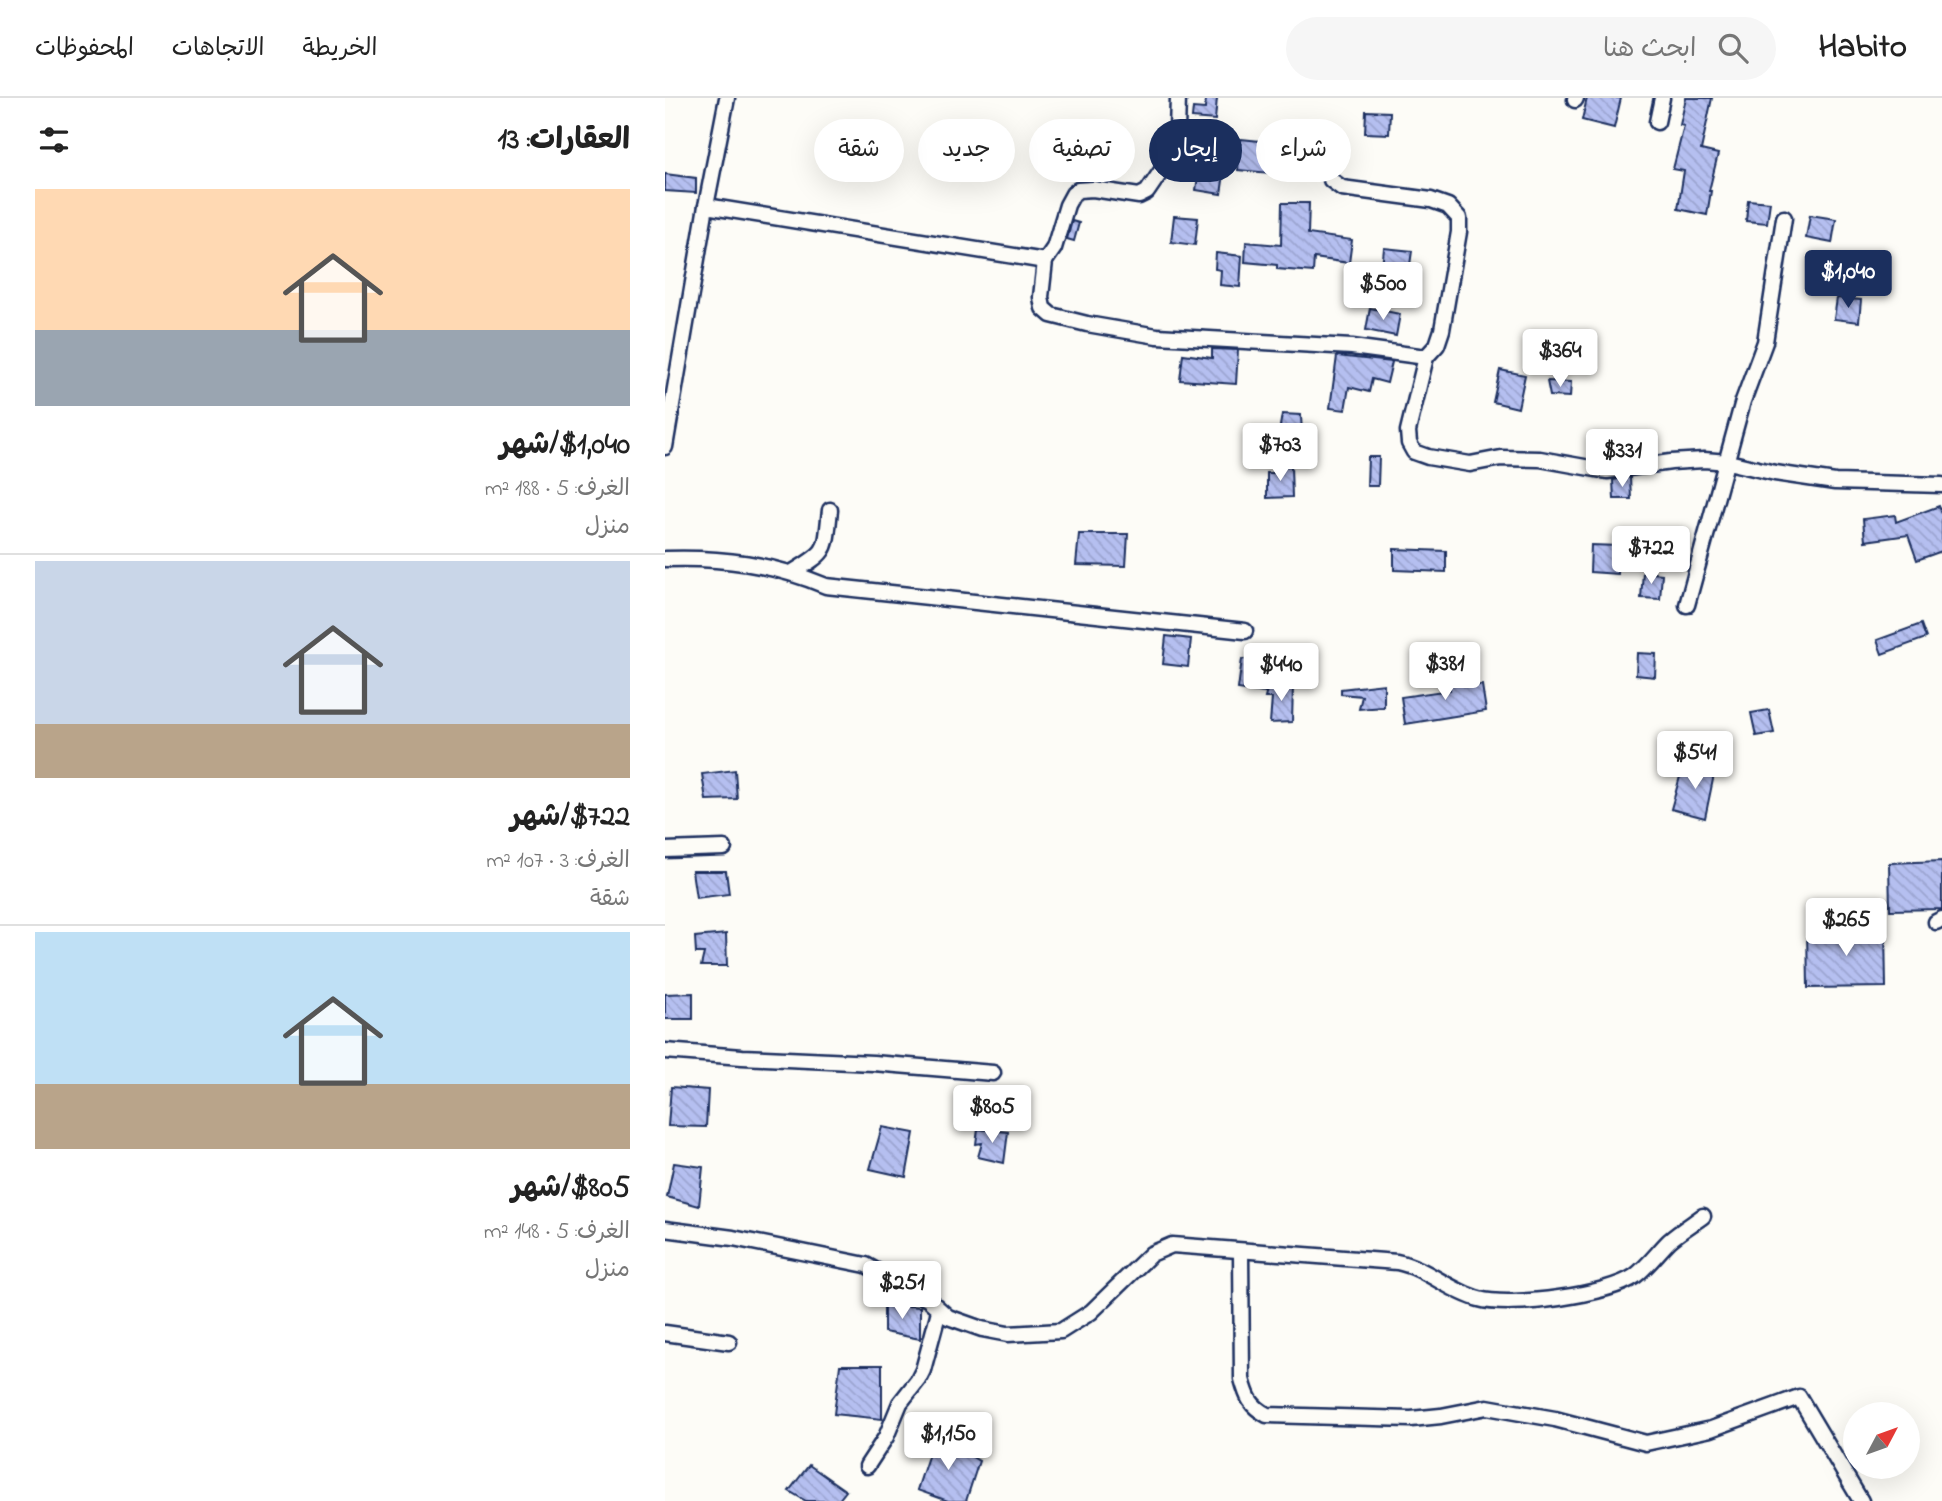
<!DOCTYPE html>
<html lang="ar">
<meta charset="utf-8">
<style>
:root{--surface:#fff;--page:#f6f6f6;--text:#222;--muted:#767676;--line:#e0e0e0;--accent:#1b2f5e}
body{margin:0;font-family:"Indie Flower","Playpen Sans Arabic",sans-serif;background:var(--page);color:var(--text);direction:rtl;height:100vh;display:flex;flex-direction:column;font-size:26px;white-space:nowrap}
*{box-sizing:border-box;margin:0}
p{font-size:23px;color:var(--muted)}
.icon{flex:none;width:38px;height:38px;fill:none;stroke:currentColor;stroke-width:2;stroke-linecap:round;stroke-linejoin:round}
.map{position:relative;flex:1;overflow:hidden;direction:ltr}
.side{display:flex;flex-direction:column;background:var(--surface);width:665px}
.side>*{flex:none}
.guide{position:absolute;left:21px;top:21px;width:665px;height:63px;direction:rtl;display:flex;gap:14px}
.needle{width:46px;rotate:49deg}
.tools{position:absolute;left:1178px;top:1304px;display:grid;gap:14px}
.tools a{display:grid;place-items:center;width:77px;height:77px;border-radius:50%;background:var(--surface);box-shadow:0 7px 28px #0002;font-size:35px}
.price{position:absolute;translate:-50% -60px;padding:0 16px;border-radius:7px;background:#fff;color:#222;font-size:23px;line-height:46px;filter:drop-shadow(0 2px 4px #0008)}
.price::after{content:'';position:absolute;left:50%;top:42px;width:21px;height:16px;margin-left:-10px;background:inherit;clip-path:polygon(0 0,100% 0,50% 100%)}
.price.on{background:var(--accent);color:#fff}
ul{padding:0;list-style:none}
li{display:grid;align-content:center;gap:14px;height:371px;padding:0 35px}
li+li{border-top:2px solid var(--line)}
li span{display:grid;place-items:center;height:217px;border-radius:0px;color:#555}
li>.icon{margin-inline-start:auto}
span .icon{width:126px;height:126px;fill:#fffc;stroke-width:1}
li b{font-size:30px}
h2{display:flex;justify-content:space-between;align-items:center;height:84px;padding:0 35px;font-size:30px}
.pill{padding:0 24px;border-radius:32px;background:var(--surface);box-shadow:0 7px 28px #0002;font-size:24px;line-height:63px}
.pill.on{background:var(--accent);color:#fff}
header{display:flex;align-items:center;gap:42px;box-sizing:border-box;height:98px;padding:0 35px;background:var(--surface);border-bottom:2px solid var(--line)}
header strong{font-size:33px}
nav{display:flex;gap:38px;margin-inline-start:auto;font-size:24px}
.search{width:490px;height:63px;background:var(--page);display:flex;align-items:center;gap:18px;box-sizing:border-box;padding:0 24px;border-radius:38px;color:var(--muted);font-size:26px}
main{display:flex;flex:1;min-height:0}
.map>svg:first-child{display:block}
.building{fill:url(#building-back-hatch);stroke:#1b2f5e;stroke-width:2}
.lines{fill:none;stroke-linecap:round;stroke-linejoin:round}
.street-casing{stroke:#1b2f5e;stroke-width:19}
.street{stroke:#fdfcf7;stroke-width:14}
</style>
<header>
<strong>Habito</strong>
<div class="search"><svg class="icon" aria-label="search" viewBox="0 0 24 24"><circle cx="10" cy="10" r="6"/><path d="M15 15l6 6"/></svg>ابحث هنا</div>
<nav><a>الخريطة</a><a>الاتجاهات</a><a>المحفوظات</a></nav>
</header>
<main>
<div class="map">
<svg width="1277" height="1403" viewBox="0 0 1277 1403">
<defs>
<pattern id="building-back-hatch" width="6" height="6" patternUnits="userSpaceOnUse" patternTransform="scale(1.75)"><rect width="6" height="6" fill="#b5bff0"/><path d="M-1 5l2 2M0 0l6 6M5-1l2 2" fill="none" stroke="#9ba4d0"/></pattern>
</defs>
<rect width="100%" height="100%" fill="#fdfcf7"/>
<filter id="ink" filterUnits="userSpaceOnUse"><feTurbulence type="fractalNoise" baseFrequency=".0143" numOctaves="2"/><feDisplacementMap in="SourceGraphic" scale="14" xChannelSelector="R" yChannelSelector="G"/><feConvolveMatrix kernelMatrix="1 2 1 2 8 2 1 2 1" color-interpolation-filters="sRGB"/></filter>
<g filter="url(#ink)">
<!-- building -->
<g class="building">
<polygon points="541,0 552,0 550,22 527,20 528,10 540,11"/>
<polygon points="922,0 956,0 949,30 917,22"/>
<polygon points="1021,0 1047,0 1036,52 1053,56 1044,93 1046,93 1042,117 1013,111 1019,73 1008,71 1019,28 1015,27"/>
<polygon points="701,13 725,14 724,36 700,35"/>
<polygon points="576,41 604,44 603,56 606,56 605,75 573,72"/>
<polygon points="534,71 559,76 556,96 531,92"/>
<polygon points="0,76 31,80 31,95 0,93"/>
<polygon points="1083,102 1105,104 1102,125 1081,123"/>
<polygon points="617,105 644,105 643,136 687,142 684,165 649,160 648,174 612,171 612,167 580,164 581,144 616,147"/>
<polygon points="1145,117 1171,121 1167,145 1141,140"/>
<polygon points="509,118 533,120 530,147 506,144"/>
<polygon points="407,123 414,125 409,143 402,141"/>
<polygon points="719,150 747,153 744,174 717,170"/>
<polygon points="551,155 577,158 575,189 555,187 556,172 550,171"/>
<polygon points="1172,200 1196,202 1194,224 1169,221"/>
<polygon points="705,210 735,216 731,238 701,232"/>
<polygon points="547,251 573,252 571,286 515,282 518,256 547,260"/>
<polygon points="672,258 727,264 722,285 707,281 704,294 684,289 680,312 665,310"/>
<polygon points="835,272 860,277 853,310 828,304"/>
<polygon points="882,283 906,284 905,299 885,298"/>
<polygon points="617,316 636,317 637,336 617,337 615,328"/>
<polygon points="703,359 714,359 713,388 702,388"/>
<polygon points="608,368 626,368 627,399 602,400 602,375 608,375"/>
<polygon points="965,379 966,401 949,401 948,382"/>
<polygon points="1274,408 1277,416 1277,453 1252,462 1243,437 1200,443 1198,421 1230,417 1231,424"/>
<polygon points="414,436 463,436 461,468 411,467"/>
<polygon points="994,438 995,447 989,452 987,461 972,463 969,442"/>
<polygon points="926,447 954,448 953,476 925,474"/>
<polygon points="729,451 781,453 781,474 729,472"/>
<polygon points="978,474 997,476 995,501 976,500"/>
<polygon points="1256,526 1261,540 1217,556 1212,542"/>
<polygon points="501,538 526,541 523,569 498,566"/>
<polygon points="972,555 991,556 990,579 971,577"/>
<polygon points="577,561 602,564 600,595 573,591"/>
<polygon points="805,577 806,588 817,587 821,613 740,626 736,599 785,592 783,579"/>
<polygon points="719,586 719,609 694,611 697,598 676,596 676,591"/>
<polygon points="603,588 628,588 627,624 605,625 607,600 600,600"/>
<polygon points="1104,612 1109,635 1091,638 1086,615"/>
<polygon points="1032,665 1051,667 1040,720 1006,711 1016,675 1031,678"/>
<polygon points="70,672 72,701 41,702 37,676"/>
<polygon points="1277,763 1277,811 1225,812 1224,765"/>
<polygon points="27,773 61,773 64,796 31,800"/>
<polygon points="1220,830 1221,889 1143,890 1142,831"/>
<polygon points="61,836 62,868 36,868 39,855 31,855 30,839"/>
<polygon points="28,895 28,921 0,921 0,896"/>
<polygon points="6,989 43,992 41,1029 3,1028"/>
<polygon points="217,1029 249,1035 241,1079 205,1071"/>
<polygon points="313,1031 343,1034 339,1065 313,1059 317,1045 311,1046"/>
<polygon points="9,1065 38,1069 34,1108 2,1099"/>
<polygon points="219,1206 255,1209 255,1241 219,1234"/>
<polygon points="175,1267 217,1267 217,1321 169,1316"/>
<polygon points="270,1337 314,1363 301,1403 283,1403 252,1392"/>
<polygon points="144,1367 181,1393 173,1403 141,1403 124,1393"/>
</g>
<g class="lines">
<!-- street casing -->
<g class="street-casing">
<g id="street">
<polyline points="513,0 512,33 497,72 482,94 474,98 428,91 413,92 408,96 402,107 389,150 380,163 376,199 378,210 386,217 422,226 492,238 687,249 761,259 743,333 744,345 749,354 763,359 805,366 836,360 875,361 942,373 1006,364 1039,362 1063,364 1110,375 1170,384 1277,387"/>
<polyline points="910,2 911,0"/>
<polyline points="992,24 997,0"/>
<polyline points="666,82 677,90 766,102 783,108 794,120 794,134 777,232 772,247 761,259"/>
<polyline points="41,108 380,163"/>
<polyline points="0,349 41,108 62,0"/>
<path d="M0,461c57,-2 108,5 161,27l419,45"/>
<path d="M128,474c37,-22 32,-21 37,-62"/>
<polyline points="1022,507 1078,303 1100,244 1119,120"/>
<polyline points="0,752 59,750"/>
<polyline points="1271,824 1277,821"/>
<polyline points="0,953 77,959 208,965 328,975"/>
<path d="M0,1131l68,9 133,27 63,35 19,17 34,12 26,5 53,-3 30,-19 60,-58 21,-9 225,17c30,6 52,29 82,37 32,9 129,-4 156,-23 13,-10 23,-24 34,-35 10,-9 23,-17 34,-25"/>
<path d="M576,1153l1,128c5,18 8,27 25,36l144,4 30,-3 46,-9 68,12 91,24 65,-14 88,-32 62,104"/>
<polyline points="0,1235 64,1244"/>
<polyline points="202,1368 221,1339 235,1305 253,1282 258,1272 274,1213"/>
</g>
</g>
<!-- street -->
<use href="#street" class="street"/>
</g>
</g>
</svg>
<div class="tools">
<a><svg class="needle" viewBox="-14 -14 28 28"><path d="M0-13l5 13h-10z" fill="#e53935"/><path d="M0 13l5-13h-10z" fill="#767676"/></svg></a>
</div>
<b class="price on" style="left:1183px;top:212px">$1,040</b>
<b class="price" style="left:718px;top:224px">$500</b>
<b class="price" style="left:895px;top:291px">$364</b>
<b class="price" style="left:615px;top:385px">$703</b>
<b class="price" style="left:957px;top:391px">$331</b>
<b class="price" style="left:986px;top:488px">$722</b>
<b class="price" style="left:780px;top:604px">$381</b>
<b class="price" style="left:616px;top:605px">$440</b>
<b class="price" style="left:1030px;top:693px">$541</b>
<b class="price" style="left:1181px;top:860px">$265</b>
<b class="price" style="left:327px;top:1047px">$805</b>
<b class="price" style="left:237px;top:1223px">$251</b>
<b class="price" style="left:283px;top:1374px">$1,150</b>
<div class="guide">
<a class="pill">شراء</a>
<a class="pill on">إيجار</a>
<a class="pill">تصفية</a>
<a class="pill">جديد</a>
<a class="pill">شقة</a>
</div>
</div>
<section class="side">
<h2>العقارات: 13<svg class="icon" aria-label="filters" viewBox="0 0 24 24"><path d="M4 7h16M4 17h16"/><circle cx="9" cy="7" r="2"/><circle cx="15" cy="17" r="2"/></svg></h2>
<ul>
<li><span style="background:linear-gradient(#ffd9b3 65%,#9aa5b1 0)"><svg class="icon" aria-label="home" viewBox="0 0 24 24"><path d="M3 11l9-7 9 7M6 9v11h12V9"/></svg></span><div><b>$1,040/شهر</b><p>الغرف: 5 · 188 m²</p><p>منزل</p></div></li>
<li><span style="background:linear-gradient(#c9d6e8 75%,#b9a48a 0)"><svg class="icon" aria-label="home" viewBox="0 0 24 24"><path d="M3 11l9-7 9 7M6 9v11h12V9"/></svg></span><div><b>$722/شهر</b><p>الغرف: 3 · 107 m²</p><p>شقة</p></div></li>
<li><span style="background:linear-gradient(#bfe0f5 70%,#b9a48a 0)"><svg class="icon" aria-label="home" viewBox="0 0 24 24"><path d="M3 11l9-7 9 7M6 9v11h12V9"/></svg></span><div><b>$805/شهر</b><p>الغرف: 5 · 148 m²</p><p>منزل</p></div></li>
</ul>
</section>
</main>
